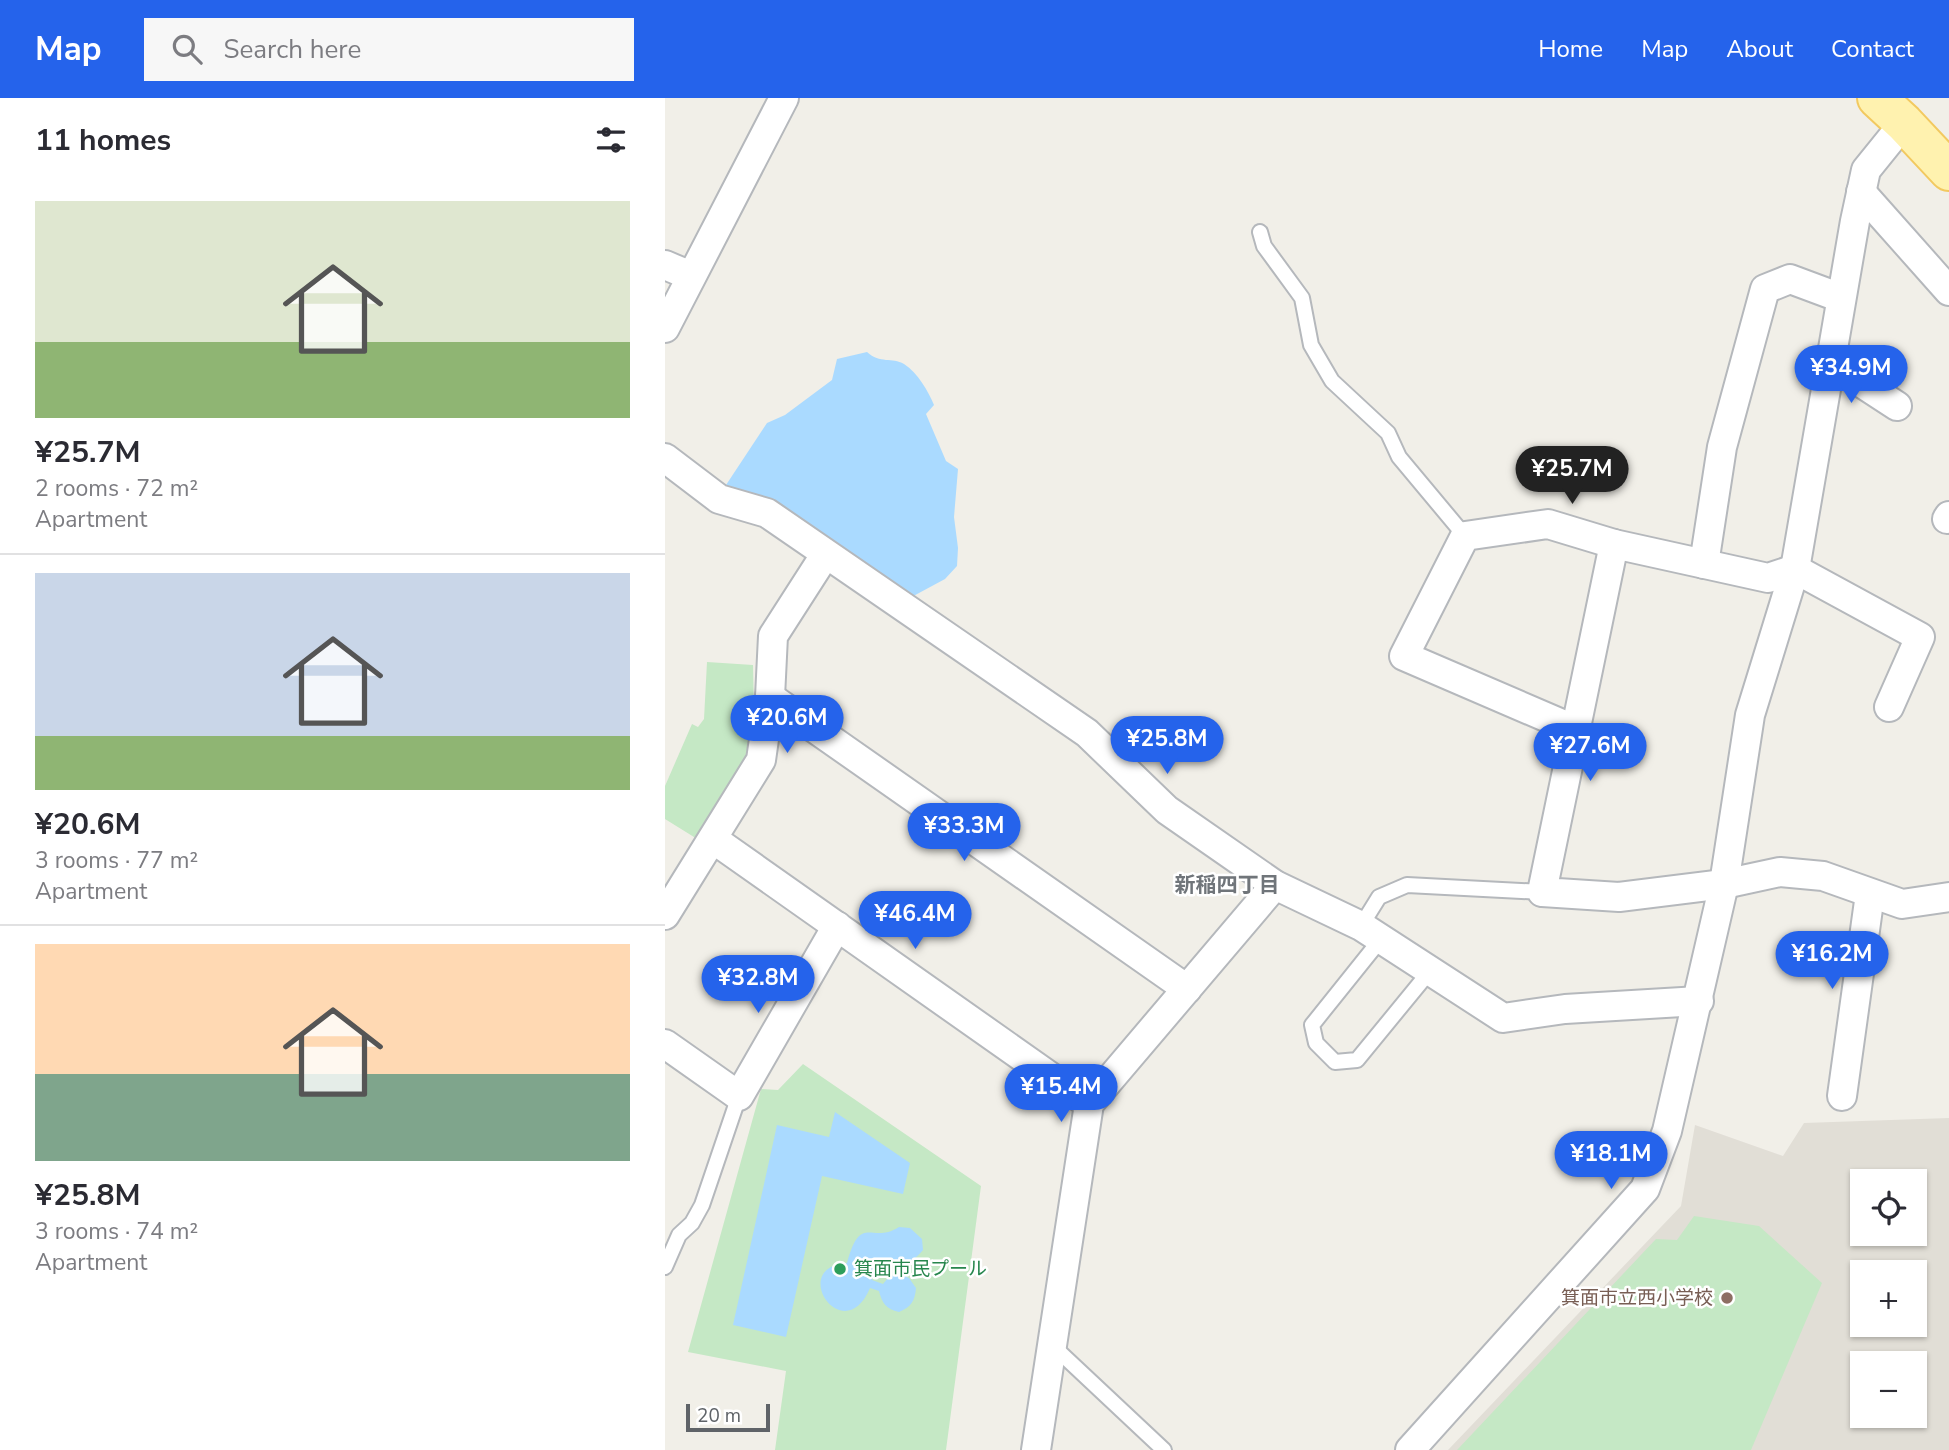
<!DOCTYPE html>
<meta charset="utf-8">
<style>
:root{--surface:#fff;--page:#f7f7f7;--text:#2b2b33;--muted:#7c7c81;--line:#e1e1e2;--accent:#2563eb}
body{margin:0;font-family:"Nunito Sans","Noto Sans JP",sans-serif;background:var(--page);color:var(--text);height:100vh;display:flex;flex-direction:column;font-size:26px;white-space:nowrap}
*{box-sizing:border-box;margin:0}
p{font-size:23px;color:var(--muted)}
.icon{flex:none;width:38px;height:38px;fill:none;stroke:currentColor;stroke-width:2;stroke-linecap:round;stroke-linejoin:round}
.map{position:relative;flex:1;overflow:hidden}
.sheet{display:flex;flex-direction:column;background:var(--surface);width:665px}
.sheet>*{flex:none}
.controls{position:absolute;left:1185px;top:1071px;display:grid;gap:14px}
.controls a{display:grid;place-items:center;width:77px;height:77px;border-radius:0px;background:var(--surface);box-shadow:0 2px 5px #0004;font-size:35px}
.scale{position:absolute;left:21px;bottom:18px;width:84px;box-sizing:border-box;padding-left:7px;border:4px solid #5f6368;border-top:0;font-size:19px;line-height:24px;white-space:nowrap;color:#5f6368;-webkit-text-stroke:5px #fff;paint-order:stroke}
.price{position:absolute;translate:-50% -60px;padding:0 16px;border-radius:24px;background:var(--accent);color:#fff;font-size:23px;line-height:46px;filter:drop-shadow(0 2px 4px #0008)}
.price::after{content:'';position:absolute;left:50%;top:42px;width:21px;height:16px;margin-left:-10px;background:inherit;clip-path:polygon(0 0,100% 0,50% 100%)}
.price.on{background:#222;color:#fff}
ul{padding:0;list-style:none}
li{display:grid;align-content:center;gap:14px;height:371px;padding:0 35px}
li+li{border-top:2px solid var(--line)}
li span{display:grid;place-items:center;height:217px;border-radius:0px;color:#555}
li>.icon{margin-inline-start:auto}
span .icon{width:126px;height:126px;fill:#fffc;stroke-width:1}
li b{font-size:30px}
h2{display:flex;justify-content:space-between;align-items:center;height:84px;padding:0 35px;font-size:30px}
header{display:flex;align-items:center;gap:42px;box-sizing:border-box;height:98px;padding:0 35px;background:var(--accent);color:#fff}
header strong{font-size:33px}
nav{display:flex;gap:38px;margin-inline-start:auto;font-size:24px}
.search{width:490px;height:63px;background:var(--page);display:flex;align-items:center;gap:18px;box-sizing:border-box;padding:0 24px;border-radius:0px;color:var(--muted);font-size:26px}
main{display:flex;flex:1;min-height:0}
.map>svg:first-child{display:block}
.education{fill:#e1ded6;fill-rule:evenodd}
.green{fill:#c5e8c5}
.water{fill:#aadaff}
.lines{fill:none;stroke-linecap:round;stroke-linejoin:round}
.lane-casing{stroke:#b5b8bc;stroke-width:18}
.street-casing{stroke:#b5b8bc;stroke-width:32}
.primary-casing{stroke:#f2c960;stroke-width:42}
.lane{stroke:#fff;stroke-width:14}
.street{stroke:#fff;stroke-width:28}
.primary{stroke:#fff2af;stroke-width:38}
.leisure-dot{fill:#2e9e5b;stroke:#fff;stroke-width:2.5}
.education-dot{fill:#8d6e63;stroke:#fff;stroke-width:2.5}
.labels{text-anchor:middle;dominant-baseline:central;stroke-width:5;stroke-linejoin:round;paint-order:stroke}
.leisure-label{font-size:19px;fill:#27864d;stroke:#fff;text-anchor:start}
.education-label{font-size:19px;fill:#785e54;stroke:#fff;text-anchor:end}
.neighbourhood-label{font-size:21px;font-weight:bold;fill:#70757a;stroke:#fff}
</style>
<header>
<strong>Map</strong>
<div class="search"><svg class="icon" aria-label="search" viewBox="0 0 24 24"><circle cx="10" cy="10" r="6"/><path d="M15 15l6 6"/></svg>Search here</div>
<nav><a>Home</a><a>Map</a><a>About</a><a>Contact</a></nav>
</header>
<main>
<section class="sheet">
<h2>11 homes<svg class="icon" aria-label="filters" viewBox="0 0 24 24"><path d="M4 7h16M4 17h16"/><circle cx="9" cy="7" r="2"/><circle cx="15" cy="17" r="2"/></svg></h2>
<ul>
<li><span style="background:linear-gradient(#dfe7d0 65%,#8fb573 0)"><svg class="icon" aria-label="home" viewBox="0 0 24 24"><path d="M3 11l9-7 9 7M6 9v11h12V9"/></svg></span><div><b>¥25.7M</b><p>2 rooms · 72 m²</p><p>Apartment</p></div></li>
<li><span style="background:linear-gradient(#c9d6e8 75%,#8fb573 0)"><svg class="icon" aria-label="home" viewBox="0 0 24 24"><path d="M3 11l9-7 9 7M6 9v11h12V9"/></svg></span><div><b>¥20.6M</b><p>3 rooms · 77 m²</p><p>Apartment</p></div></li>
<li><span style="background:linear-gradient(#ffd9b3 60%,#7fa58c 0)"><svg class="icon" aria-label="home" viewBox="0 0 24 24"><path d="M3 11l9-7 9 7M6 9v11h12V9"/></svg></span><div><b>¥25.8M</b><p>3 rooms · 74 m²</p><p>Apartment</p></div></li>
</ul>
</section>
<div class="map">
<svg width="1284" height="1352" viewBox="0 0 1284 1352">
<rect width="100%" height="100%" fill="#f1efe8"/>
<!-- education -->
<path class="education" d="M1284,1020v332h-501l233,-244 14,-81 88,31 21,-33zM1197,1083h53v53h-53zM1197,1174h53v53h-53zM1197,1265h53v53h-53z"/>
<!-- green -->
<g class="green">
<polygon points="42,564 88,567 90,657 37,744 0,721 0,688 27,626 33,629 39,621"/>
<polygon points="138,966 316,1088 281,1352 110,1352 121,1273 23,1254 96,991 113,992"/>
<polygon points="1029,1118 1094,1128 1157,1185 1086,1352 792,1352 991,1141 1012,1142"/>
</g>
<!-- water -->
<g class="water">
<path d="M202,254c13,12 25,5 37,12 14,9 24,27 30,41l-8,9 20,47 12,8 -4,48 4,31 -1,18 -12,13 -39,21 -180,-115 41,-62 18,-8 47,-35 5,-21z"/>
<polygon points="170,1014 245,1065 238,1096 157,1078 121,1239 68,1227 112,1027 164,1039"/>
<path d="M234,1129l11,1 12,11 1,11c-15,18 -23,12 -44,8l-5,5 -2,17 11,4 5,-6 10,-5 11,5 7,10c-1,13 -5,19 -17,24 -13,-3 -17,-9 -20,-21l-9,-3c-26,62 -83,-21 -23,-25 14,-51 24,-18 52,-36z"/>
</g>
<g class="lines">
<!-- lane casing -->
<g class="lane-casing">
<g id="lane">
<polyline points="595,134 599,148 637,200 646,247 667,283 723,335 734,359 800,438"/>
<polyline points="696,828 714,799 742,787 877,794"/>
<polyline points="716,841 647,927 651,945 670,964 692,962 765,873"/>
<polyline points="0,1169 14,1137 27,1125 37,1107 74,998"/>
<polyline points="387,1247 499,1352"/>
</g>
</g>
<!-- street casing -->
<g class="street-casing">
<g id="street">
<polyline points="1196,94 1284,193"/>
<polyline points="0,167 26,178"/>
<polyline points="0,230 119,0"/>
<polyline points="1166,265 1232,308"/>
<polyline points="0,360 54,401 102,415 422,635 502,712 610,787 696,828 838,920 900,911 1034,903"/>
<polyline points="1282,421 1284,418"/>
<polyline points="949,446 877,794 954,799 1059,786 1115,774 1158,778 1237,806 1284,799"/>
<polyline points="1039,466 1057,349 1100,191 1125,181 1176,200"/>
<polyline points="105,599 522,891"/>
<polyline points="911,632 739,558 800,438 883,426 949,446 1103,480 1130,471 1255,539 1224,609"/>
<polyline points="48,741 424,1006"/>
<polyline points="0,817 96,662 105,599 108,538 160,457"/>
<polyline points="0,946 74,998 172,828"/>
<polyline points="1177,998 1205,796"/>
<polyline points="371,1352 424,1006 610,787"/>
<polyline points="745,1352 980,1091 1002,1033 1059,786 1085,617 1130,471 1190,123 1201,72 1239,25"/>
</g>
</g>
<!-- primary casing -->
<g class="primary-casing">
<polyline id="primary" points="1212,0 1239,25 1284,73"/>
</g>
<!-- lane -->
<use href="#lane" class="lane"/>
<!-- street -->
<use href="#street" class="street"/>
<!-- primary -->
<use href="#primary" class="primary"/>
</g>
<!-- markers -->
<circle class="leisure-dot" cx="175" cy="1171" r="7"/>
<circle class="education-dot" cx="1062" cy="1200" r="7"/>
<g class="labels">
<!-- leisure labels -->
<g class="leisure-label">
<text x="189" y="1171">箕面市民プール</text>
</g>
<!-- education labels -->
<g class="education-label">
<text x="1048" y="1200">箕面市立西小学校</text>
</g>
<!-- neighbourhood labels -->
<g class="neighbourhood-label">
<text x="562" y="787">新稲四丁目</text>
</g>
</g>
</svg>
<div class="controls">
<a><svg class="icon" aria-label="locate" viewBox="0 0 24 24"><circle cx="12" cy="12" r="6"/><path d="M12 2v4M12 18v4M2 12h4M18 12h4"/></svg></a>
<a>+</a>
<a>−</a>
</div>
<div class="scale">20 m</div>
<b class="price" style="left:1186px;top:307px">¥34.9M</b>
<b class="price on" style="left:907px;top:408px">¥25.7M</b>
<b class="price" style="left:122px;top:657px">¥20.6M</b>
<b class="price" style="left:502px;top:678px">¥25.8M</b>
<b class="price" style="left:925px;top:685px">¥27.6M</b>
<b class="price" style="left:299px;top:765px">¥33.3M</b>
<b class="price" style="left:250px;top:853px">¥46.4M</b>
<b class="price" style="left:1167px;top:893px">¥16.2M</b>
<b class="price" style="left:93px;top:917px">¥32.8M</b>
<b class="price" style="left:396px;top:1026px">¥15.4M</b>
<b class="price" style="left:946px;top:1093px">¥18.1M</b>
</div>
</main>
